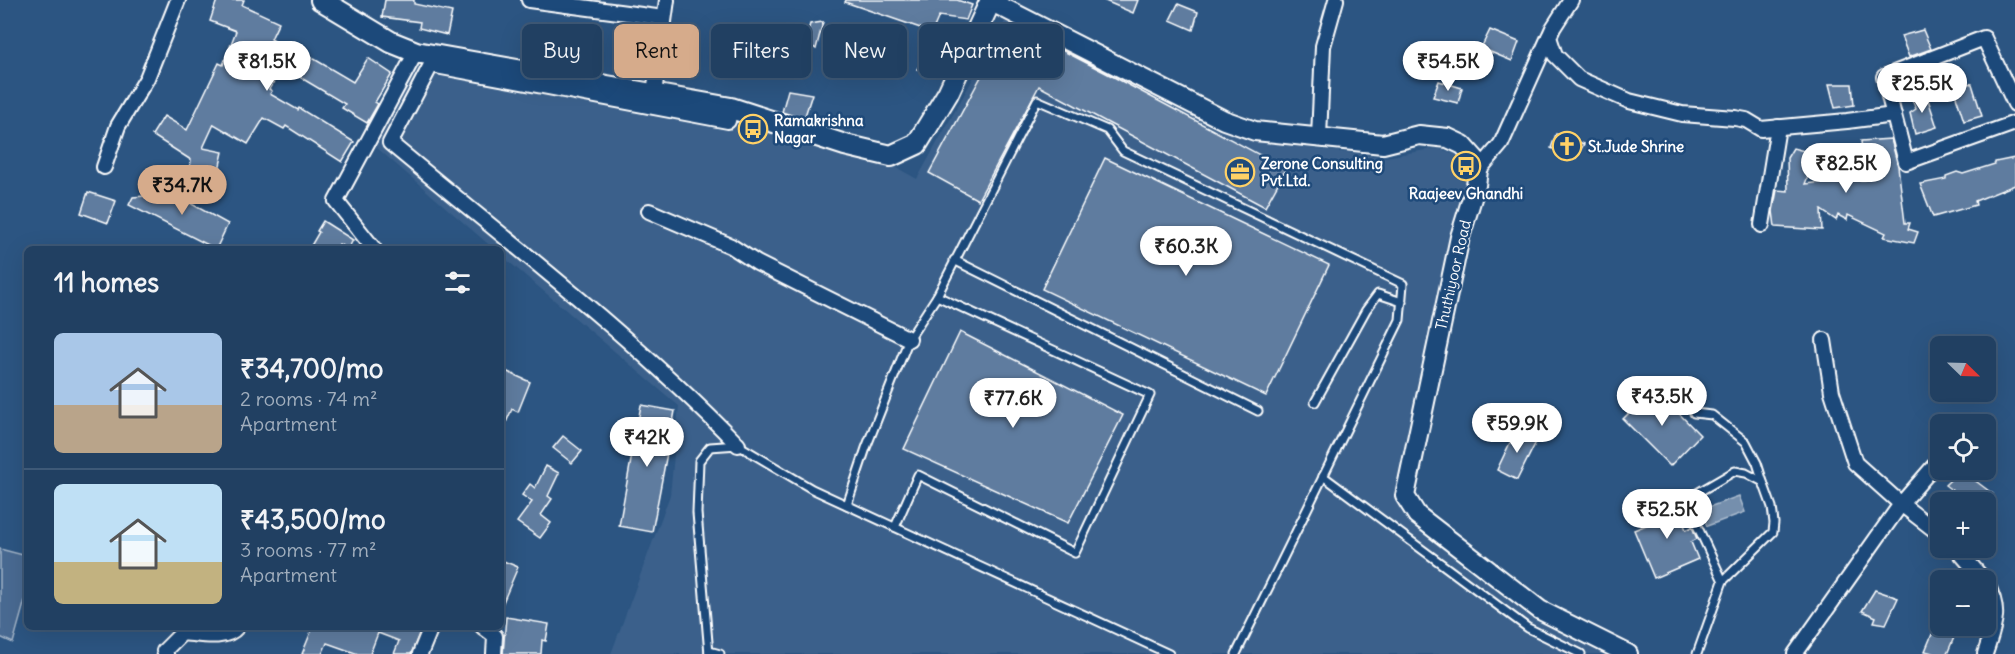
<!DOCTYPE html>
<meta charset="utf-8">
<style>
:root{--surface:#214062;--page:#294768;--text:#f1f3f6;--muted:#a2afbe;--line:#3e5977;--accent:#d6ab8b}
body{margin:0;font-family:Delius,sans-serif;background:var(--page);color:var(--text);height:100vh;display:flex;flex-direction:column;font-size:22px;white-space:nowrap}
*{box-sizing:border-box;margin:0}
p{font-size:20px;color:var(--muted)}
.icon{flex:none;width:33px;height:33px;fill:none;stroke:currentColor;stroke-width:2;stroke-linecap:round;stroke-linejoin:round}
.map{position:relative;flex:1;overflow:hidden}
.side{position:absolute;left:24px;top:246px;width:480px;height:384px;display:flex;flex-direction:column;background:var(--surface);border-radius:9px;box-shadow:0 6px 24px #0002,0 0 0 2px var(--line)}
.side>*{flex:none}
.top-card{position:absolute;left:522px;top:24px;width:570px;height:54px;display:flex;gap:12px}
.needle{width:39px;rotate:113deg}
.buttons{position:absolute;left:1930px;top:336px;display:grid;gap:12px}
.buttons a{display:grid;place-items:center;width:66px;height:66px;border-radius:9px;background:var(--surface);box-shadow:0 6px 24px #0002,0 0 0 2px var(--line);font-size:30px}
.price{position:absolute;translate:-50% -51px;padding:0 14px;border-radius:21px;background:#fff;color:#222;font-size:20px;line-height:39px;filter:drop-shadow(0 2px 3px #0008)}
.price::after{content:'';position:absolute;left:50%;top:36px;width:18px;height:14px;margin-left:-9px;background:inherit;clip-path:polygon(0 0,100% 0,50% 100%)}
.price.on{background:var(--accent);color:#111}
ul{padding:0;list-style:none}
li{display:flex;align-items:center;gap:18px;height:150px;padding:0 30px}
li+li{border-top:2px solid var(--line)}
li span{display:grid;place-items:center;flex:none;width:168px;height:120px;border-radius:9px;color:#555}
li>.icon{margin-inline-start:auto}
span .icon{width:72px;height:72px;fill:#fffc;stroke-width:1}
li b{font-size:26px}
h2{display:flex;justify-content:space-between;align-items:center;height:72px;padding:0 30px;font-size:26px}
.tag{padding:0 21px;border-radius:9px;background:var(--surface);box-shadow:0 6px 24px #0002,0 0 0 2px var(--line);font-size:21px;line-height:54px}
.tag.on{background:var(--accent);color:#111}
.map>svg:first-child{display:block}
.built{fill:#3b618b}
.green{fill:#486b92;stroke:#a4b5c8;stroke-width:1.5}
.water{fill:#748fad;stroke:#acbcce;stroke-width:1.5}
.building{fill:#5e7c9f;stroke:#fff;stroke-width:1.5}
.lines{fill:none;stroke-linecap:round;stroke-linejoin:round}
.service-casing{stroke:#fff;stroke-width:11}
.minor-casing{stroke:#fff;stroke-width:18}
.tertiary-casing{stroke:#fff;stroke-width:22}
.secondary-casing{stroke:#fff;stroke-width:24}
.service{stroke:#1f4a7a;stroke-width:7}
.minor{stroke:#1f4a7a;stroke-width:14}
.tertiary{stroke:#1f4a7a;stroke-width:18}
.secondary{stroke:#1f4a7a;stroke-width:20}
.labels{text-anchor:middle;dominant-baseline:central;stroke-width:5;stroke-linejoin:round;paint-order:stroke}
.poi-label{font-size:15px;font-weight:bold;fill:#fff;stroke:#1f4a7a;text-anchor:start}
.street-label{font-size:15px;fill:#fff;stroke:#1f4a7a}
</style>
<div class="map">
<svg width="2015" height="654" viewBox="0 0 2015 654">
<rect width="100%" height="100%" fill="#2c5582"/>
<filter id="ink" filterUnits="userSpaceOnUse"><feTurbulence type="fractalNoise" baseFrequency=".0167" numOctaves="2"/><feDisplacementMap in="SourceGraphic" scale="12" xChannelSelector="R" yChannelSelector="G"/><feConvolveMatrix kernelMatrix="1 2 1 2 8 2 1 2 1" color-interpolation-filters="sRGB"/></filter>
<g filter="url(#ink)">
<!-- built -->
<polygon class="built" points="1008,16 1213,125 1272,144 1386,157 1437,148 1466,157 1473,170 1398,503 1546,619 1616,654 611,654 670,495 679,406 501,255 501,249 494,249 376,147 421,60 725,112 872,154 917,179"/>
<!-- green -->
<polygon class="green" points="0,549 27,556 27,593 13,643 0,637"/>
<!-- water -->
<polygon class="water" points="1739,496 1745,512 1707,526 1701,510"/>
<!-- building -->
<g class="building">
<polygon points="217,0 244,0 242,5 279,22 271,39 296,55 299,50 353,82 368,58 392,74 375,102 378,104 367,123 342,108 345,104 283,67 269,89 272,91 270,94 298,110 299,108 354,142 342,162 286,126 284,129 264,118 248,144 214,124 203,148 223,152 218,174 190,168 191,160 152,135 164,116 187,130 219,63 223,65 236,31 210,21"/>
<polygon points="385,0 414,0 414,4 452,12 447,35 419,28 420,22 382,17"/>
<polygon points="846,0 957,0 972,5 966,20 939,16 932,32 845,2"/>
<polygon points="1103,0 1138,0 1133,13"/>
<polygon points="1178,4 1198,12 1193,30 1170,20"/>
<polygon points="823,22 816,49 805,41 810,24"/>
<polygon points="881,26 902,38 895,56 877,54"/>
<polygon points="1017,27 1112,76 1286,169 1265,207 1039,86 978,200 929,173 989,62 996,66"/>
<polygon points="1490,30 1519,42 1512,61 1481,48"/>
<polygon points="1923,30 1931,49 1909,57 1901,36"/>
<polygon points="928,53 941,60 932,73 917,69"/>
<polygon points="1439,81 1462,88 1458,103 1433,97"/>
<polygon points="1951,81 1972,84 1982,116 1964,121"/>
<polygon points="1829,84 1852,84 1854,105 1835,108"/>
<polygon points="788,90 812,94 804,119 782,112"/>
<polygon points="1925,90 1937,127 1915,134 1910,113 1916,109 1911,97"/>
<polygon points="1556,134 1584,144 1576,158 1551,148"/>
<polygon points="1891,139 1898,166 1905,223 1910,223 1908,229 1918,232 1914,243 1884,237 1886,233 1848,215 1847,220 1838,215 1836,220 1821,210 1822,230 1775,227 1773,211 1777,190 1788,191 1787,158 1793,148 1812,153 1810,160 1814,161 1805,184 1839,180 1865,180 1861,141"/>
<polygon points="1105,158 1329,265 1266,396 1042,289"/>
<polygon points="2015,158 2015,185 1975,201 1976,205 1933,217 1920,184 1946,179 1946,176 1957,172 1963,174 1995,164 1995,162"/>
<polygon points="161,187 228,224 216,249 129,205 133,197 145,196"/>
<polygon points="88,192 116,201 108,223 81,213"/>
<polygon points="323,221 353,240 348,249 339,244 336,249 309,249 319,232 317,231"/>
<polygon points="960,332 1123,415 1068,523 904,449"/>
<polygon points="501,369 530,382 518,412 512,409 501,434"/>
<polygon points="1654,388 1700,435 1670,466 1623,419"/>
<polygon points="641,405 675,411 652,532 619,526"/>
<polygon points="1517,428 1538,438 1517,480 1497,470"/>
<polygon points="563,436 582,451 572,463 553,448"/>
<polygon points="546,466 559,473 548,496 552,499 541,515 551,523 540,538 517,522 532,502 522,495 530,484 535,488"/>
<polygon points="1961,470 1993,494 1985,502 1968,502 1945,485"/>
<polygon points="1668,495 1676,515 1680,513 1686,530 1692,527 1697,539 1691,542 1698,559 1654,578 1634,530 1661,519 1654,501"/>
<polygon points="501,560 518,567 501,607"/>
<polygon points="1875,590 1898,598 1886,624 1874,622 1876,617 1862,611"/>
<polygon points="506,617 549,624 546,641 542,640 541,654 503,654"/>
<polygon points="313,627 416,627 421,629 411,654 394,654 399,641 378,633 370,654 358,654 327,643 322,654 302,654"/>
<polygon points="1935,627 1955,635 1947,654 1936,654 1925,651"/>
</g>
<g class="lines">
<!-- service casing -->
<g class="service-casing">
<g id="service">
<polyline points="954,260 1258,411"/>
<polyline points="1315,402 1366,310 1378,294 1402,302"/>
<polyline points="1694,413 1712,415 1746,442 1757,463 1763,482"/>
<polyline points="1323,476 1528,628 1581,654"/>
<polyline points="847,505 866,448 909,339 937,296 1037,100 1107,130 1123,151 1403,284 1400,320 1236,654"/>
<polyline points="895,527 918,475 1075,553 1150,395 937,296"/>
<polyline points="709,651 720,654"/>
<polyline points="709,654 697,513 699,461 710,447 738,445 812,489 1169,654"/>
<polyline points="1697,654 1723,581 1773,532 1774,523 1772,507 1763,482 1746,473 1735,471 1685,500 1723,581"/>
</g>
</g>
<!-- minor casing -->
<g class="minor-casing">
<g id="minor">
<polyline points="529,0 664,18"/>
<polyline points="1549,37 1555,55 1579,79 1629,101 1682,114 1735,118 1746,120 1761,129 1847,121 1894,115"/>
<polyline points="654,93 667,0"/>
<polyline points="2015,104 1984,38 1884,77 1906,162 2015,123"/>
<path d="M731,108l-3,13 -297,-56 -41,78c118,98 241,192 348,302"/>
<polyline points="1319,137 1323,46 1336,0"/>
<polyline points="104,167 118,126 147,78 178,0"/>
<polyline points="1479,170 1501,144 1553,28 1571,0"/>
<polyline points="649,211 731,246 757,263 909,339"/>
<polyline points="1762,225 1778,127"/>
<polyline points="374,249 336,201 416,52"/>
<polyline points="1824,340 1832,392 1855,463 1901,504 1941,458"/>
<polyline points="1956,548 1984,580"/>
<polyline points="483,627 495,636 494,654"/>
<path d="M166,654l-2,-3 18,-18c16,1 44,8 55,-6"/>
<polyline points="420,654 431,627"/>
<polyline points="1795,654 1901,504 1941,535"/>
<path d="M1985,654c9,-28 17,-43 1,-71"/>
</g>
</g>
<!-- tertiary casing -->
<g class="tertiary-casing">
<polyline id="tertiary" points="990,1 1224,120 1255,131 1383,144 1419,135 1448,138 1463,145 1479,163 1476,185 1460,237 1405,496 1417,515 1540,610 1628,654"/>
</g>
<!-- secondary casing -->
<g class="secondary-casing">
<polyline id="secondary" points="321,0 391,42 416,52 731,108 845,145 891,156 917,144 948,93 991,0"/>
</g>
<!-- service -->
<use href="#service" class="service"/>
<!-- minor -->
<use href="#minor" class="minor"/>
<!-- tertiary -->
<use href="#tertiary" class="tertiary"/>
<!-- secondary -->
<use href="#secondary" class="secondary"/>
</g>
</g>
<!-- icons -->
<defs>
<g id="bus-ring" transform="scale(1.5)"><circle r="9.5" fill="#1f4a7a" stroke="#ffd166" stroke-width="1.5"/><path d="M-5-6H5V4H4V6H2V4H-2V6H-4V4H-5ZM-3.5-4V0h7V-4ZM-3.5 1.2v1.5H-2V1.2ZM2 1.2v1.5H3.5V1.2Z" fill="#ffd166"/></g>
<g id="church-ring" transform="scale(1.5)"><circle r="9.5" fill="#1f4a7a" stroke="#ffd166" stroke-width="1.5"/><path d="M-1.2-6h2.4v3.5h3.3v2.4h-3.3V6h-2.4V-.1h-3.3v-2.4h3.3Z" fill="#ffd166"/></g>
<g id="office-ring" transform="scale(1.5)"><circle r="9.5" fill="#1f4a7a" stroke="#ffd166" stroke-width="1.5"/><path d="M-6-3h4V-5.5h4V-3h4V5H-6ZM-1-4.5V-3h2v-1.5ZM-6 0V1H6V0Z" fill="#ffd166"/></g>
</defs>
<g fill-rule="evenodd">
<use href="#bus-ring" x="753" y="129"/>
<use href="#church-ring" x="1567" y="146"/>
<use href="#bus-ring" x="1466" y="166"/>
<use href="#office-ring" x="1240" y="172"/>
</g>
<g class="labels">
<!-- poi labels -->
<g class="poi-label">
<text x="774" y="120">Ramakrishna<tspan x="774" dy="17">Nagar</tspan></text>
<text x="1588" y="146">St.Jude Shrine</text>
<text x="1261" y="163">Zerone Consulting<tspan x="1261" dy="17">Pvt.Ltd.</tspan></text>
<text x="1466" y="193" text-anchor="middle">Raajeev Ghandhi</text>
</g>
<!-- street labels -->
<g class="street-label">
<text transform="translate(1453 275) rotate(-77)">Thuthiyoor Road</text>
</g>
</g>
</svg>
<div class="buttons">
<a><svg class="needle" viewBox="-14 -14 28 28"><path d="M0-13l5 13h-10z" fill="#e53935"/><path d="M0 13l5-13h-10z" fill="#a2afbe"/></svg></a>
<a><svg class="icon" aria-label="locate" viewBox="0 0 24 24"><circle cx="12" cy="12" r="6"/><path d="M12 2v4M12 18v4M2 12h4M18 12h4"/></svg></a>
<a>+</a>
<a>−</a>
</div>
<b class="price" style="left:267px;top:92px">₹81.5K</b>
<b class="price" style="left:1448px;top:92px">₹54.5K</b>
<b class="price" style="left:1922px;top:114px">₹25.5K</b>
<b class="price" style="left:1846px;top:194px">₹82.5K</b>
<b class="price on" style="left:182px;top:216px">₹34.7K</b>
<b class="price" style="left:1186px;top:277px">₹60.3K</b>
<b class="price" style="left:1662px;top:427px">₹43.5K</b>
<b class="price" style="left:1013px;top:429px">₹77.6K</b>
<b class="price" style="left:1517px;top:454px">₹59.9K</b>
<b class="price" style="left:647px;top:468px">₹42K</b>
<b class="price" style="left:1667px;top:540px">₹52.5K</b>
<div class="top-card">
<a class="tag">Buy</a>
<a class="tag on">Rent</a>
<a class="tag">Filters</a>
<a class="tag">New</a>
<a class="tag">Apartment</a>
</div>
<section class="side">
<h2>11 homes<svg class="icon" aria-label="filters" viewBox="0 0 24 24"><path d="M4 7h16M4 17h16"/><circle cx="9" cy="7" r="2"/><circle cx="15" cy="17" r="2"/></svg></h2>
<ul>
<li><span style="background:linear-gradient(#a9c7e8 60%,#b9a48a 0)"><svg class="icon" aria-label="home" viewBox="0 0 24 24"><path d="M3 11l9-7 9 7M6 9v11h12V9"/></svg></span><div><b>₹34,700/mo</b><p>2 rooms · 74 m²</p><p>Apartment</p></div></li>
<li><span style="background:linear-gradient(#bfe0f5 65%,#c2b280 0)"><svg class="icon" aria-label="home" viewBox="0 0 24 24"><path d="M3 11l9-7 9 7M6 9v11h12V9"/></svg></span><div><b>₹43,500/mo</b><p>3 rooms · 77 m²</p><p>Apartment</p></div></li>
</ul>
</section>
</div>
